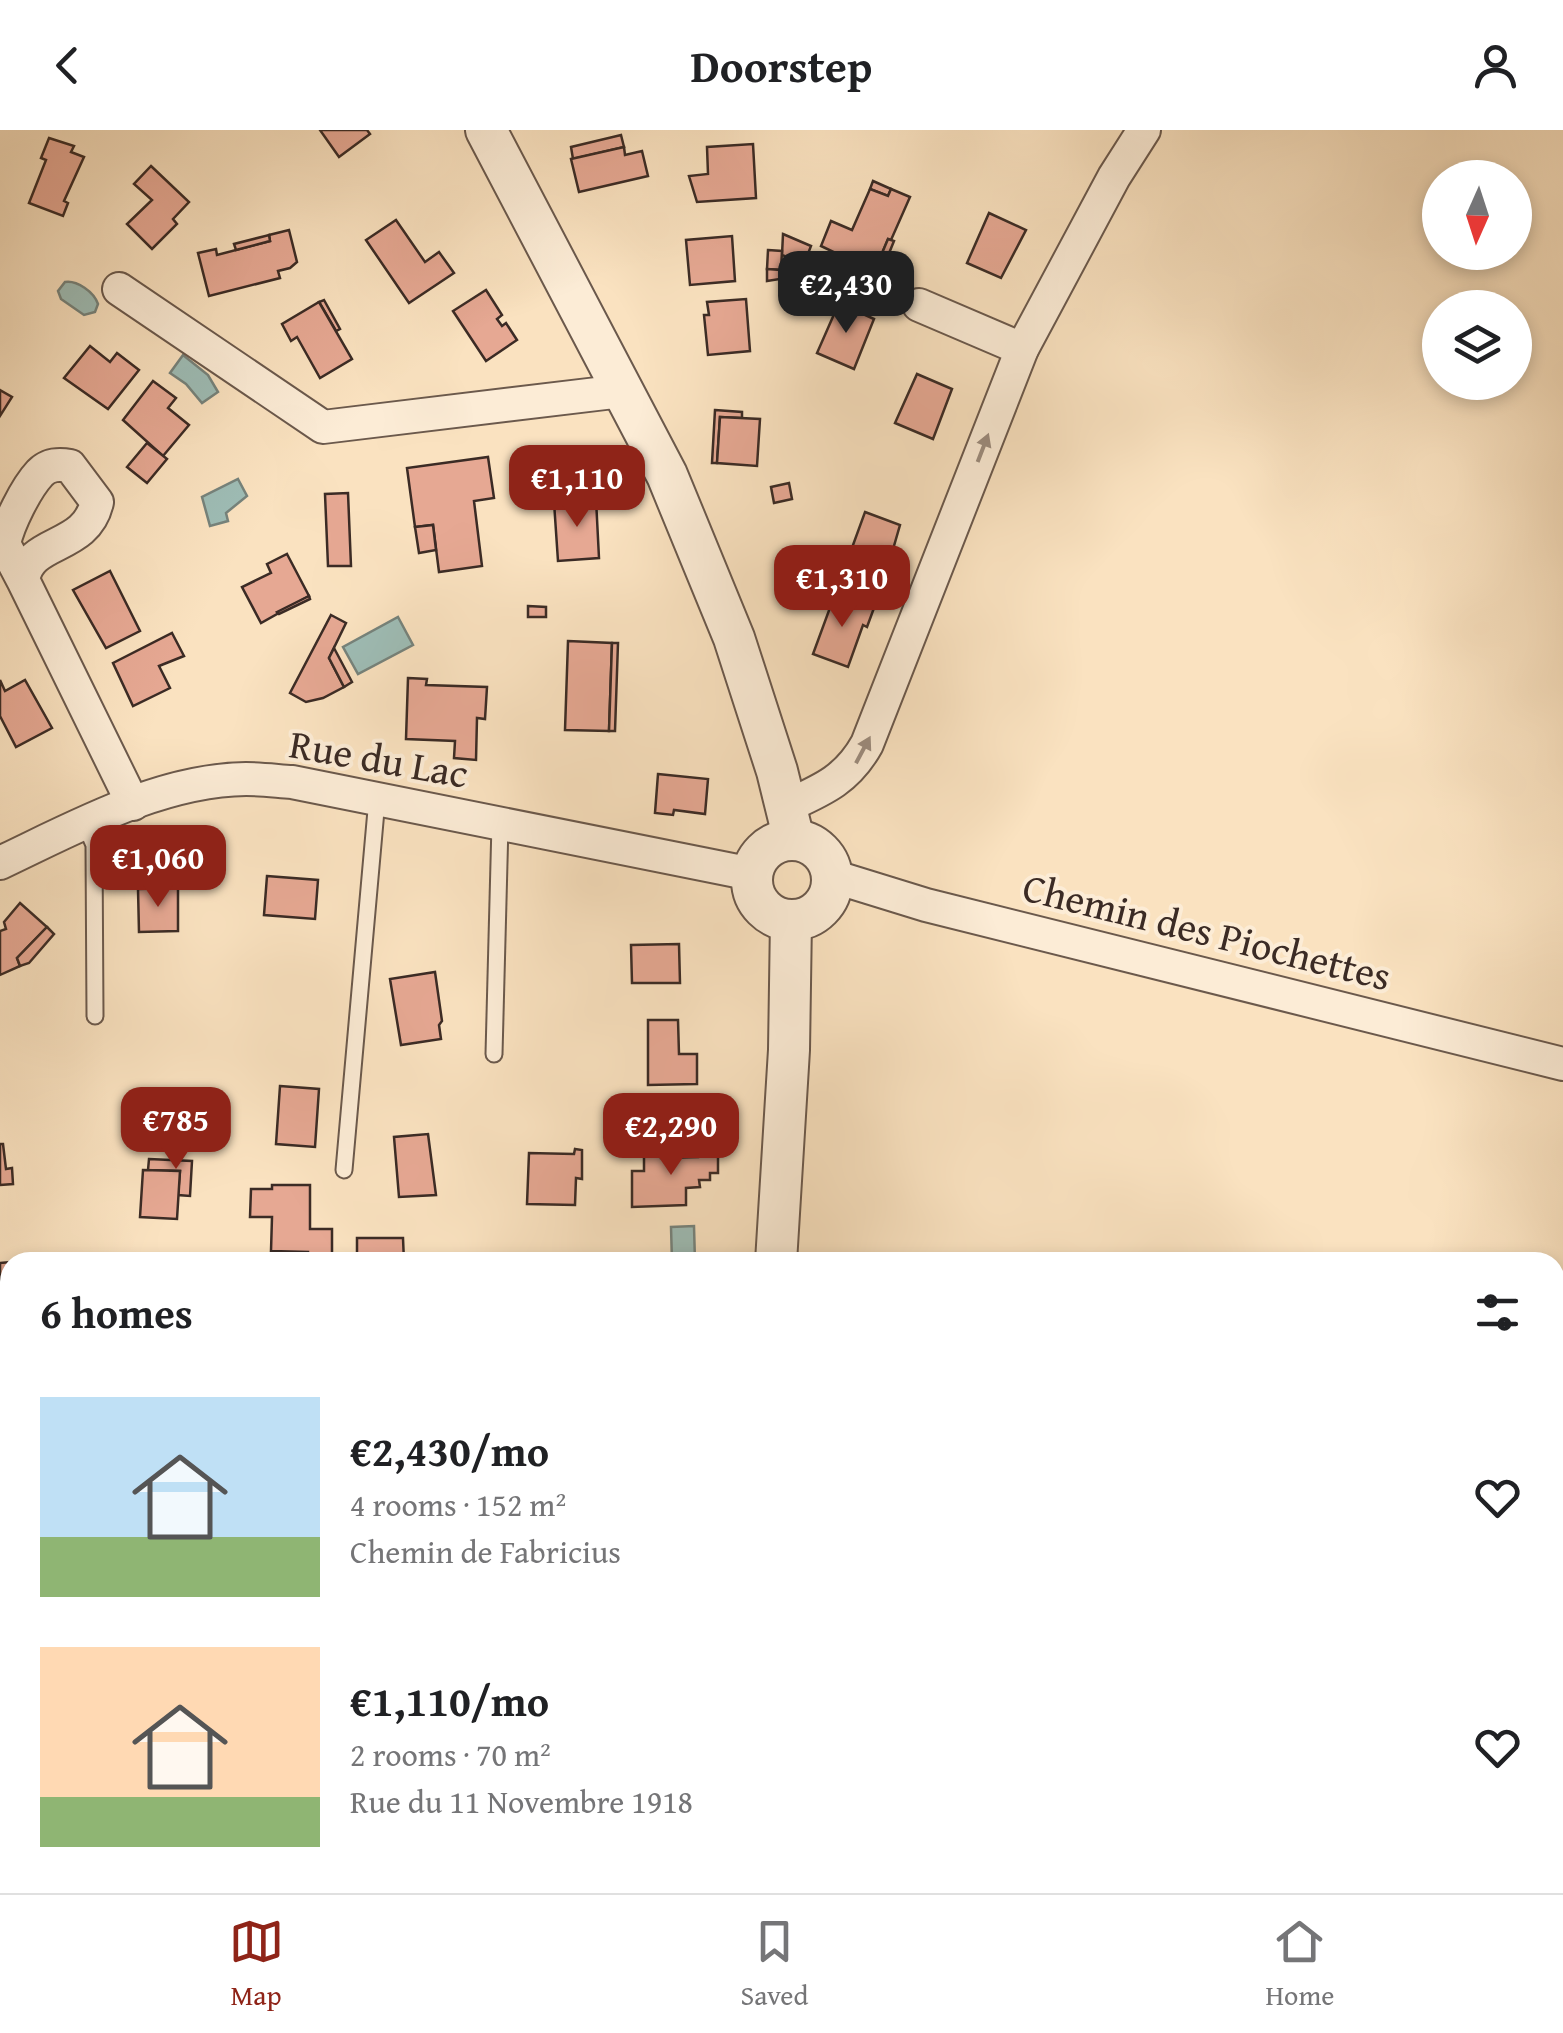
<!DOCTYPE html>
<meta charset="utf-8">
<style>
:root{--surface:#fff;--page:#f2f2f2;--text:#202124;--muted:#757577;--line:#e0e0e0;--accent:#8f2418}
body{margin:0;font-family:"Gentium Book Plus",serif;background:var(--page);color:var(--text);height:100vh;display:flex;flex-direction:column;font-size:38px;white-space:nowrap}
*{box-sizing:border-box;margin:0}
p{font-size:32px;color:var(--muted)}
.icon{flex:none;width:55px;height:55px;fill:none;stroke:currentColor;stroke-width:2;stroke-linecap:round;stroke-linejoin:round}
.map{position:relative;flex:1;overflow:hidden}
.sheet{position:absolute;left:0px;top:1122px;width:1565px;height:642px;display:flex;flex-direction:column;background:var(--surface);border-radius:30px 30px 0 0;box-shadow:0 5px 15px #0003}
.sheet>*{flex:none}
.needle{width:65px;rotate:183deg}
.controls{position:absolute;left:1422px;top:30px;display:grid;gap:20px}
.controls a{display:grid;place-items:center;width:110px;height:110px;border-radius:50%;background:var(--surface);box-shadow:0 5px 15px #0003;font-size:50px}
.price{position:absolute;translate:-50% -85px;padding:0 22px;border-radius:20px;background:var(--accent);color:#fff;font-size:32px;line-height:65px;filter:drop-shadow(0 2px 5px #0008)}
.price::after{content:'';position:absolute;left:50%;top:60px;width:30px;height:22px;margin-left:-15px;background:inherit;clip-path:polygon(0 0,100% 0,50% 100%)}
.price.current{background:#222;color:#fff}
ul{padding:0;list-style:none}
li{display:flex;align-items:center;gap:30px;height:250px;padding:0 40px}
li span{display:grid;place-items:center;flex:none;width:280px;height:200px;border-radius:0px;color:#555}
li>.icon{margin-inline-start:auto}
span .icon{width:120px;height:120px;fill:#fffc;stroke-width:1}
li b{font-size:42px}
h2{display:flex;justify-content:space-between;align-items:center;height:120px;padding:0 40px;font-size:42px}
header{display:flex;justify-content:space-between;align-items:center;height:130px;padding:0 40px;background:var(--surface);font-size:45px;font-weight:700}
.tab-bar{display:flex;justify-content:space-around;align-items:center;height:140px;border-top:2px solid var(--line);background:var(--surface);font-size:28px;color:var(--muted)}
.tab-bar a{display:grid;justify-items:center;gap:5px}
.tab-bar .current{color:var(--accent)}
.map>svg:first-child{display:block}
.water{fill:#9ebdb6;stroke:#76837c;stroke-width:2.5}
.building{fill:#e6a893;stroke:#3b2b25;stroke-width:2.5}
.lines{fill:none;stroke-linecap:round;stroke-linejoin:round}
.service-casing{stroke:#6b594c;stroke-width:19}
.minor-casing{stroke:#6b594c;stroke-width:36}
.tertiary-casing{stroke:#6b594c;stroke-width:44}
.service{stroke:#fcecd6;stroke-width:15}
.minor{stroke:#fcecd6;stroke-width:32}
.tertiary{stroke:#fcecd6;stroke-width:40}
.oneway{fill:#9c8c7e}
.labels{text-anchor:middle;dominant-baseline:central;stroke-width:8;stroke-linejoin:round;paint-order:stroke}
.street-label{font-size:40px;fill:#3b2b25;stroke:#fcecd6}
</style>
<header><svg class="icon" aria-label="back" viewBox="0 0 24 24"><path d="M15 5l-7 7 7 7"/></svg>Doorstep<svg class="icon" aria-label="person" viewBox="0 0 24 24"><circle cx="12" cy="8" r="4"/><path d="M4 21q1-7 8-7t8 7"/></svg></header>
<div class="map">
<svg width="1563" height="1763" viewBox="0 0 1563 1763">
<rect width="100%" height="100%" fill="#fae2c0"/>
<filter id="stains"><feTurbulence type="fractalNoise" baseFrequency=".002" numOctaves="4"/><feColorMatrix values="0 0 0 0 .2 0 0 0 0 .09 0 0 0 0 .02 0 0 0 .5 -.17"/></filter>
<radialGradient id="worn" r=".72"><stop offset=".6" stop-color="#630" stop-opacity="0"/><stop offset="1" stop-color="#630" stop-opacity=".3"/></radialGradient>
<!-- water -->
<g class="water">
<path d="M65,152c12,-2 29,10 33,22l-3,8 -11,3 -23,-16 -3,-8z"/>
<polygon points="183,225 208,245 218,262 202,273 186,254 170,243"/>
<polygon points="238,349 247,366 226,383 228,391 210,396 202,367"/>
<polygon points="398,487 413,515 358,544 343,517"/>
<polygon points="694,1096 695,1132 672,1132 671,1097"/>
</g>
<!-- building -->
<g class="building">
<polygon points="320,0 367,0 370,4 339,27"/>
<polygon points="621,5 624,17 573,29 571,17"/>
<polygon points="49,8 74,16 71,22 84,27 64,71 68,73 63,86 29,73 46,30 41,28"/>
<polygon points="753,14 756,68 697,72 689,46 708,44 707,17"/>
<polygon points="624,17 625,25 642,21 648,46 579,62 571,29"/>
<polygon points="151,36 189,72 173,89 177,94 152,119 127,94 152,70 134,54"/>
<polygon points="873,51 891,59 888,66 870,59"/>
<polygon points="870,59 888,66 891,59 910,67 891,110 888,109 875,140 871,139 868,147 836,133 840,125 821,116 831,91 852,100"/>
<polygon points="989,83 1026,100 1001,148 967,133"/>
<polygon points="396,90 425,132 439,122 454,143 409,173 366,110"/>
<polygon points="289,100 297,132 290,138 278,141 280,148 209,166 198,123 216,119 217,125 270,111 269,105"/>
<polygon points="783,104 811,116 804,134 782,125"/>
<polygon points="269,105 270,111 236,120 234,114"/>
<polygon points="732,106 735,151 690,155 686,110"/>
<polygon points="888,109 894,111 881,143 875,140"/>
<polygon points="768,120 782,121 781,140 767,139"/>
<polygon points="767,139 781,140 780,149 767,151"/>
<polygon points="486,160 502,185 497,189 502,196 506,193 517,210 486,231 453,181"/>
<polygon points="746,169 750,221 708,225 704,185 709,185 707,172"/>
<polygon points="324,170 340,199 336,201 319,172"/>
<polygon points="319,172 352,229 320,248 297,207 291,211 282,194"/>
<polygon points="839,173 874,189 854,239 817,223"/>
<polygon points="90,216 110,232 117,223 139,240 108,279 64,248"/>
<polygon points="917,244 952,259 933,309 895,293"/>
<polygon points="153,251 176,268 168,278 189,295 163,326 123,290"/>
<polygon points="0,260 12,267 0,286"/>
<polygon points="715,280 742,282 742,288 720,287 717,333 712,333"/>
<polygon points="720,287 760,289 757,336 717,333"/>
<polygon points="147,313 167,329 147,353 127,337"/>
<polygon points="488,327 494,368 474,371 482,436 439,442 433,395 415,397 407,338"/>
<polygon points="789,353 792,369 774,373 771,357"/>
<polygon points="348,363 351,436 328,436 325,364"/>
<polygon points="596,369 599,428 558,431 554,372"/>
<polygon points="865,382 900,395 887,440 849,426"/>
<polygon points="433,395 436,420 419,423 415,397"/>
<polygon points="287,424 309,466 261,493 242,457 271,443 267,434"/>
<polygon points="110,441 140,501 106,518 73,460"/>
<polygon points="835,464 874,478 867,497 863,495 848,537 813,524"/>
<polygon points="309,466 310,469 279,484 277,482"/>
<polygon points="528,476 546,477 546,487 528,487"/>
<polygon points="331,485 346,493 329,528 344,557 323,568 306,572 290,563"/>
<polygon points="172,503 184,526 159,536 170,558 133,576 113,533"/>
<polygon points="568,511 612,513 609,601 565,600"/>
<polygon points="612,513 618,513 615,601 609,601"/>
<polygon points="334,518 352,552 344,557 329,528"/>
<polygon points="408,548 427,549 426,555 487,557 485,589 477,588 476,630 454,628 455,611 406,609"/>
<polygon points="0,550 5,561 25,550 52,598 16,617 0,586"/>
<polygon points="658,644 708,649 705,684 674,680 673,685 655,683"/>
<polygon points="267,746 318,750 315,789 264,785"/>
<polygon points="178,758 178,801 139,802 138,759"/>
<polygon points="20,773 47,797 17,828 20,836 0,845 0,801 6,799 4,792"/>
<polygon points="47,797 54,804 29,833 20,836 17,828"/>
<polygon points="679,814 680,853 632,853 631,815"/>
<polygon points="435,842 442,891 439,895 441,909 401,915 390,849"/>
<polygon points="648,890 678,890 679,924 697,924 697,954 648,955"/>
<polygon points="280,956 319,959 315,1017 276,1014"/>
<polygon points="428,1004 436,1065 399,1067 394,1007"/>
<polygon points="0,1014 3,1014 6,1039 12,1038 13,1054 0,1055"/>
<polygon points="575,1019 582,1020 582,1049 576,1048 575,1075 527,1074 529,1023 574,1024"/>
<polygon points="698,1019 718,1019 718,1043 710,1043 710,1050 699,1050 700,1057 686,1058 686,1075 632,1077 632,1041 644,1041 644,1021 661,1020 661,1028 698,1027"/>
<polygon points="149,1029 192,1031 190,1066 178,1065 180,1041 148,1040"/>
<polygon points="143,1040 180,1041 177,1089 140,1087"/>
<polygon points="272,1055 310,1055 310,1099 332,1099 332,1126 308,1126 308,1122 271,1121 272,1087 250,1087 251,1059 272,1059"/>
<polygon points="357,1108 403,1108 404,1132 357,1132"/>
<polygon points="34,1130 10,1132 9,1188 8,1173 0,1174 0,1133"/>
<polygon points="8,1173 9,1188 0,1189 0,1174"/>
<polygon points="0,1273 0,1278 10,1279 10,1309 0,1308"/>
<polygon points="0,1391 6,1400 1,1403 10,1413 10,1441 0,1440"/>
<polygon points="0,1567 10,1568 5,1603 0,1602"/>
<polygon points="0,1602 5,1603 2,1636 0,1636"/>
<polygon points="77,1755 96,1755 95,1763 76,1763"/>
<polygon points="206,1755 260,1755 259,1763"/>
<polygon points="618,1755 674,1755 670,1758 673,1763 623,1763"/>
<polygon points="728,1755 767,1755 767,1763 728,1762"/>
</g>
<g class="lines">
<!-- service casing -->
<g class="service-casing">
<g id="service">
<polyline points="85,694 94,715 95,886"/>
<polyline points="494,924 500,694"/>
<polyline points="344,1040 377,669"/>
</g>
</g>
<!-- minor casing -->
<g class="minor-casing">
<g id="minor">
<polyline points="119,159 323,297 622,261"/>
<polyline points="919,175 1022,219"/>
<path d="M23,450l-19,-36c4,-20 22,-56 36,-71 9,-9 19,-9 30,-7l27,36c-11,49 -68,36 -74,78l110,224"/>
<path d="M787,676c35,-16 60,-26 80,-62l155,-395 92,-172 30,-47"/>
<path d="M0,733c76,-36 160,-83 246,-84 15,0 31,2 46,3l460,92"/>
<polyline points="832,746 926,775 1563,934"/>
<polyline points="701,1755 701,1763"/>
<polyline points="33,1763 34,1755"/>
<polyline points="585,1763 585,1755"/>
</g>
</g>
<!-- tertiary casing -->
<g class="tertiary-casing">
<g id="tertiary">
<polyline points="486,0 667,345 734,508 777,641 794,710"/>
<circle cx="792" cy="750" r="40"/>
<polyline points="776,1132 789,920 791,790"/>
<polyline points="814,1755 814,1763"/>
</g>
</g>
<!-- service -->
<use href="#service" class="service"/>
<!-- minor -->
<use href="#minor" class="minor"/>
<!-- tertiary -->
<use href="#tertiary" class="tertiary"/>
</g>
<!-- one-way arrows -->
<defs><path id="oneway-solid" d="M-6-.8H1V-3.2L6.5 0L1 3.2V.8H-6Z" transform="scale(2.5)"/></defs>
<g class="oneway">
<use href="#oneway-solid" transform="translate(983 318) rotate(-69)"/>
<use href="#oneway-solid" transform="translate(863 620) rotate(-62)"/>
</g>
<g class="labels">
<!-- street labels -->
<g class="street-label">
<text transform="translate(379 628) rotate(10)">Rue du Lac</text>
<text transform="translate(1207 801) rotate(14)">Chemin des Piochettes</text>
</g>
</g>
<rect width="100%" height="100%" filter="url(#stains)"/>
<rect width="100%" height="100%" fill="url(#worn)"/>
</svg>
<div class="controls">
<a><svg class="needle" viewBox="-14 -14 28 28"><path d="M0-13l5 13h-10z" fill="#e53935"/><path d="M0 13l5-13h-10z" fill="#757577"/></svg></a>
<a><svg class="icon" aria-label="layers" viewBox="0 0 24 24"><path d="M12 4l9 5-9 5-9-5zM3 14l9 5 9-5"/></svg></a>
</div>
<b class="price current" style="left:846px;top:206px">€2,430</b>
<b class="price" style="left:577px;top:400px">€1,110</b>
<b class="price" style="left:842px;top:500px">€1,310</b>
<b class="price" style="left:158px;top:780px">€1,060</b>
<b class="price" style="left:176px;top:1042px">€785</b>
<b class="price" style="left:671px;top:1048px">€2,290</b>
<section class="sheet">
<h2>6 homes<svg class="icon" aria-label="filters" viewBox="0 0 24 24"><path d="M4 7h16M4 17h16"/><circle cx="9" cy="7" r="2"/><circle cx="15" cy="17" r="2"/></svg></h2>
<ul>
<li><span style="background:linear-gradient(#bfe0f5 70%,#8fb573 0)"><svg class="icon" aria-label="home" viewBox="0 0 24 24"><path d="M3 11l9-7 9 7M6 9v11h12V9"/></svg></span><div><b>€2,430/mo</b><p>4 rooms · 152 m²</p><p>Chemin de Fabricius</p></div><svg class="icon" aria-label="heart" viewBox="0 0 24 24"><path d="M12 20l-8-8c-3-5 5-10 8-4 3-6 11-1 8 4z"/></svg></li>
<li><span style="background:linear-gradient(#ffd9b3 75%,#8fb573 0)"><svg class="icon" aria-label="home" viewBox="0 0 24 24"><path d="M3 11l9-7 9 7M6 9v11h12V9"/></svg></span><div><b>€1,110/mo</b><p>2 rooms · 70 m²</p><p>Rue du 11 Novembre 1918</p></div><svg class="icon" aria-label="heart" viewBox="0 0 24 24"><path d="M12 20l-8-8c-3-5 5-10 8-4 3-6 11-1 8 4z"/></svg></li>
</ul>
</section>
</div>
<nav class="tab-bar">
<a class="current"><svg class="icon" aria-label="map" viewBox="0 0 24 24"><path d="M3 6l6-2 6 2 6-2v14l-6 2-6-2-6 2zM9 4v14M15 6v14"/></svg>Map</a>
<a><svg class="icon" aria-label="saved" viewBox="0 0 24 24"><path d="M7 4h10v16l-5-4-5 4z"/></svg>Saved</a>
<a><svg class="icon" aria-label="home" viewBox="0 0 24 24"><path d="M3 11l9-7 9 7M6 9v11h12V9"/></svg>Home</a>
</nav>
